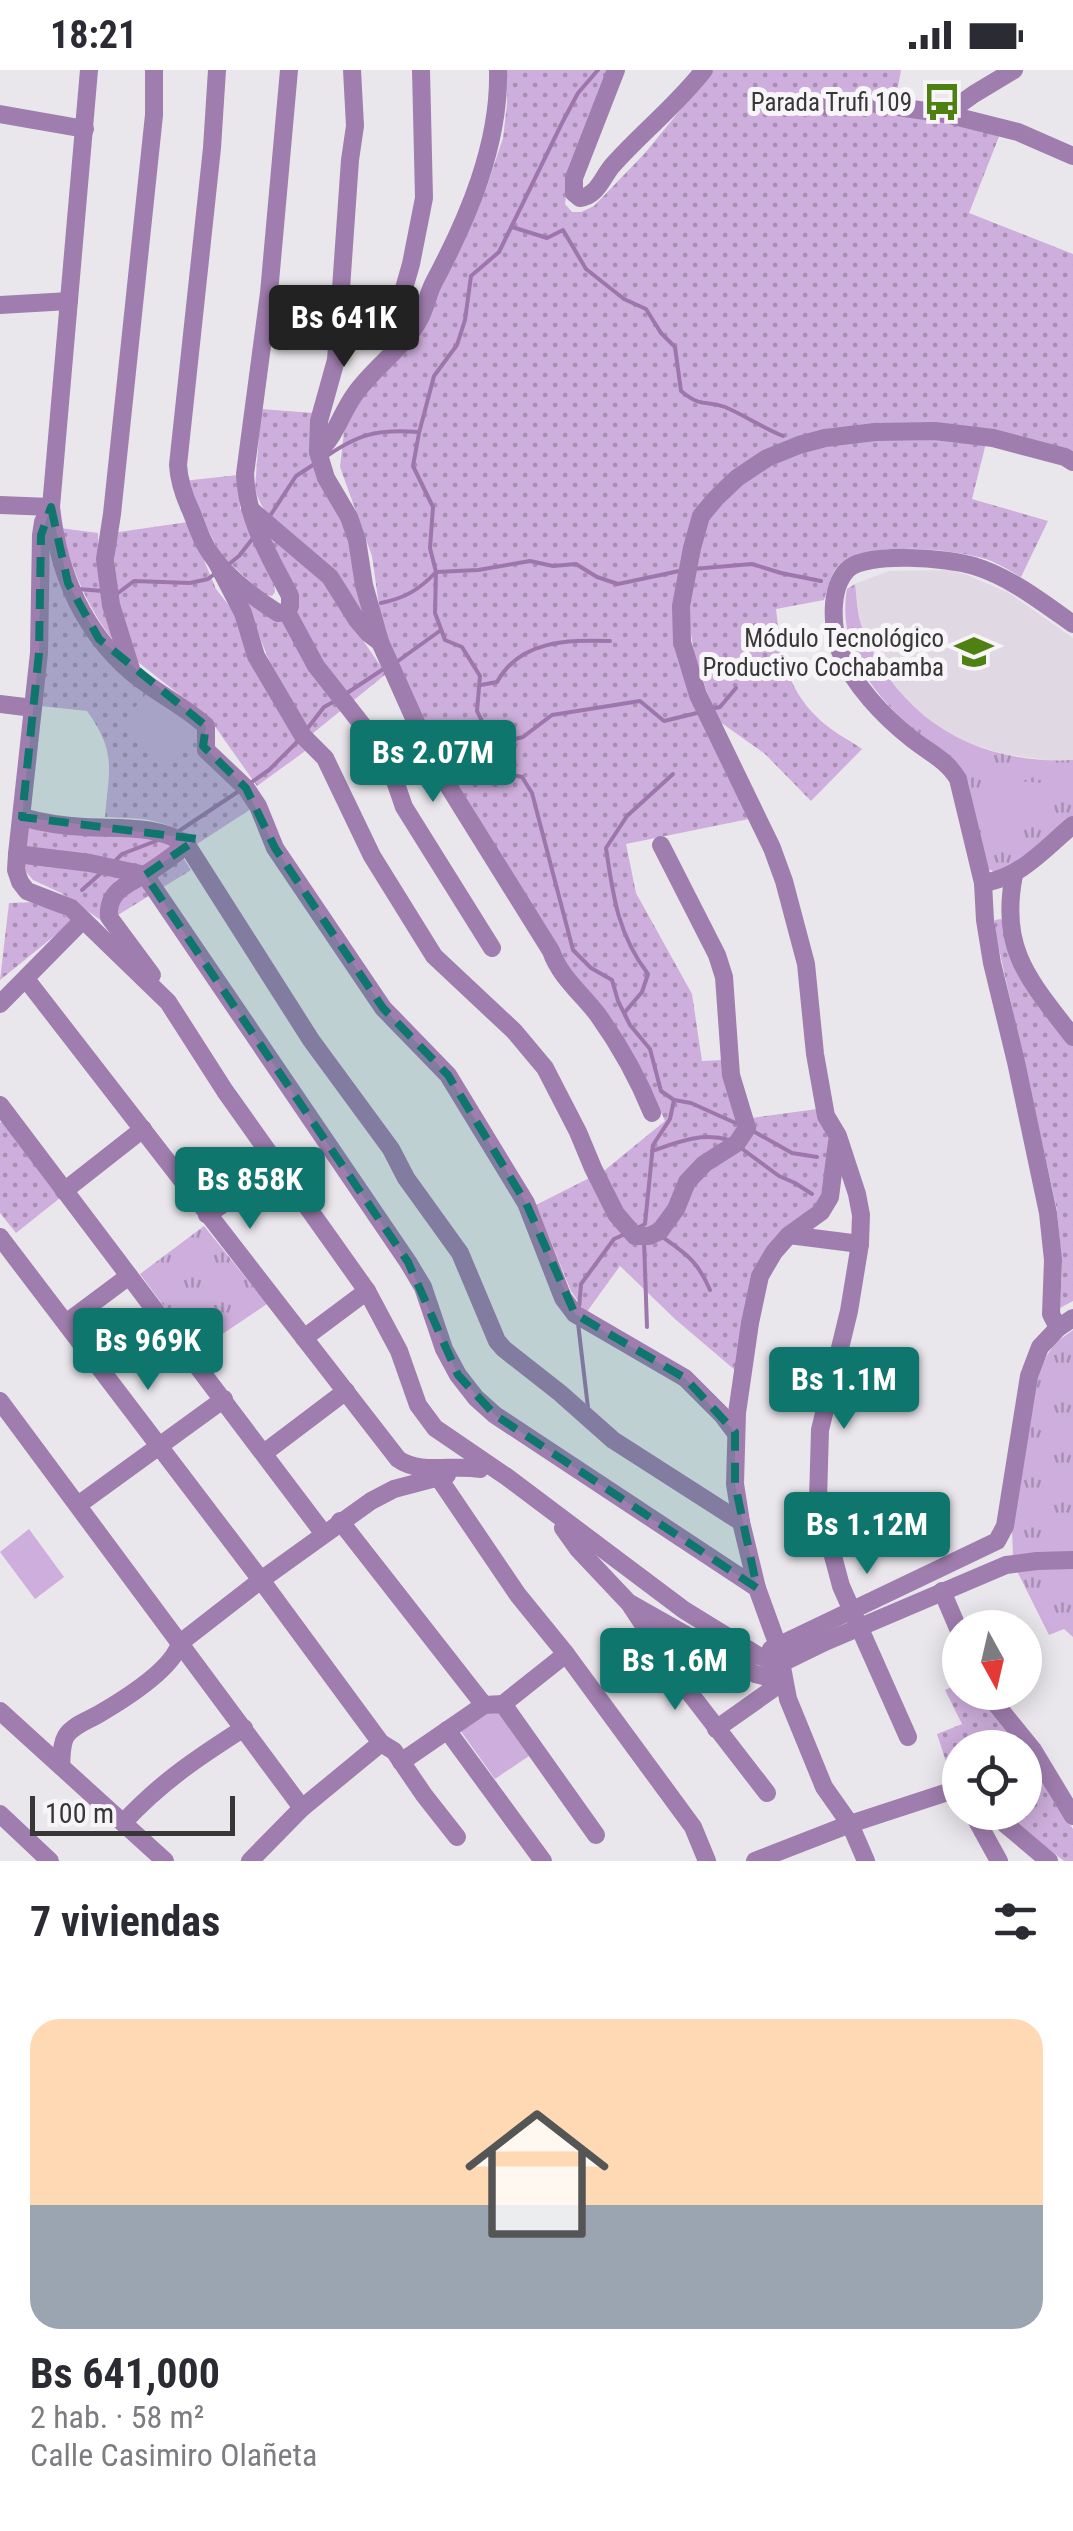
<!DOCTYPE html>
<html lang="es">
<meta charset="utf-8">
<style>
:root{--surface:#fff;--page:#f7f7f7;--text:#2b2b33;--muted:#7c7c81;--line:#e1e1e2;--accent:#0f766e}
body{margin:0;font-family:"Roboto Condensed",sans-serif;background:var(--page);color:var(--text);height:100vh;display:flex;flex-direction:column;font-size:38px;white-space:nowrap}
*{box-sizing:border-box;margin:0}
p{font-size:32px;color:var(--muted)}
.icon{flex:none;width:55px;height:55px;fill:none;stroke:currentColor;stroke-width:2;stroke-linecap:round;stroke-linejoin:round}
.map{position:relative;height:1791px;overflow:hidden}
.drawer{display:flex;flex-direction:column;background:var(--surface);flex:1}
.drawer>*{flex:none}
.needle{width:65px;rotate:172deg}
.controls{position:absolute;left:942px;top:1540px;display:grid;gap:20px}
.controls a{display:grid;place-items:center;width:100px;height:100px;border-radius:50%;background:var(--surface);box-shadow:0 5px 25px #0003;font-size:50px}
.scale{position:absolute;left:30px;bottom:25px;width:205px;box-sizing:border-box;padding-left:10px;border:5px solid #383738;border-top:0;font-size:28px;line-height:35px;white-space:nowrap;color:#383738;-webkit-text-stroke:8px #f8f5f9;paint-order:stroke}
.price{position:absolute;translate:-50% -85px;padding:0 22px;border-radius:10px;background:var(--accent);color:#fff;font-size:32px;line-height:65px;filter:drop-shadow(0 2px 5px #0008)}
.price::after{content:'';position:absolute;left:50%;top:60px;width:30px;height:22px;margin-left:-15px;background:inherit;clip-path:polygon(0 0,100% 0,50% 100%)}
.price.selected{background:#222;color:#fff}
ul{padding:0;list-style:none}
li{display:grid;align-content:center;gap:20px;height:530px;padding:0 30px}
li+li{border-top:2px solid var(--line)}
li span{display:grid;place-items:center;height:310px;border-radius:30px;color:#555}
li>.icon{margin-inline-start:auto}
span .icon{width:180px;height:180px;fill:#fffc;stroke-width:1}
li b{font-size:42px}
h2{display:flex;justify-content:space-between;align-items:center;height:120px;padding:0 30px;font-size:42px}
.status{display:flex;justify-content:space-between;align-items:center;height:70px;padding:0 50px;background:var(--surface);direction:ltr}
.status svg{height:28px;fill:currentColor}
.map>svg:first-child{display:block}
.built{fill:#e0d8e3}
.grass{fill:url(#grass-dots)}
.park{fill:url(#park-tufts)}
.garden{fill:#ceaedc}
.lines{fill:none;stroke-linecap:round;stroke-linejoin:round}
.stream{stroke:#9d77ac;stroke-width:4}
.street{stroke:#9f7dae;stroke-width:18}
.marked{fill:#0f766e;fill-opacity:0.2;stroke:#0f766e;stroke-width:8;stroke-dasharray:20 12;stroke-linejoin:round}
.labels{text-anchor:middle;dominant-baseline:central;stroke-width:10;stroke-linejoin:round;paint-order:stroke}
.poi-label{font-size:25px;fill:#383738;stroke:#f8f5f9;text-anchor:end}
</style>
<div class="status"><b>18:21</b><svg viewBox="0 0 49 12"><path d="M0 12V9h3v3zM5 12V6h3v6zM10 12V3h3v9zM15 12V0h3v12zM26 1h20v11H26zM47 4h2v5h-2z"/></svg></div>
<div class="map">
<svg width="1073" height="1791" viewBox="0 0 1073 1791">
<defs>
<pattern id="grass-dots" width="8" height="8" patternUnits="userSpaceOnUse" patternTransform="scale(2.5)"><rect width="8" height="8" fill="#ceaedc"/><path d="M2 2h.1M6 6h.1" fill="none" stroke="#a88eb3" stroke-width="1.8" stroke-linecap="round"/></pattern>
<pattern id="park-tufts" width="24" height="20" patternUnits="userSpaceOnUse" patternTransform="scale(2.5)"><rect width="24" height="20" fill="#ceaedc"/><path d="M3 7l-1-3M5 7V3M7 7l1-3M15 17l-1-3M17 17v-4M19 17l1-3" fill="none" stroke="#a88eb3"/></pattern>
</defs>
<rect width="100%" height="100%" fill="#eae7ec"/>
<!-- built -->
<polygon class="built" points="948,500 965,504 1009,523 1073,568 1073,690 1054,691 1003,684 953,668 909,634 882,597 861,557 855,514 889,501"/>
<!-- grass -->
<g class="grass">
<polygon points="506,0 613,0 568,112 565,134 572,142 581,142 594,136 645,83 713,0 901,0 894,40 1000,64 969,143 1073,184 1073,383 880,357 737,400 710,421 696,443 676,533 749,749 626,774 636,823 692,924 702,991 723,990 751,1048 817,1039 832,1067 820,1133 785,1162 736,1301 675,1249 620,1196 586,1243 571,1221 536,1135 605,1100 665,1051 643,1004 568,905 448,706 382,557 372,486 340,397 345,353 440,214 487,116 503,68 507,34"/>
<path d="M261,339l53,4c18,68 40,135 52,204 -7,-10 -14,-23 -22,-32 -27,-28 -81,-58 -89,-97z"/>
<path d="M929,366l57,7 -14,56 76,22 -27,56c-11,-6 -23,-14 -35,-18 -33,-10 -119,-19 -146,5 -10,9 -12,24 -16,36l-48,9c5,42 9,77 41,108 12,13 31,22 45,32l-51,52 -46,-47 -49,-35 -22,-66 -6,-38 7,-57 15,-42 24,-29 44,-30 37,-13z"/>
<polygon points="238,405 240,438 274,514 275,522 272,526 263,524 221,485 183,411"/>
<polygon points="188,452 216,519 234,542 308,679 257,716 209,648 138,592 120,547 112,463"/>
<path d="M60,458l38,5 1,32 20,83c-32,-40 -44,-72 -59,-120z"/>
<polygon points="266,462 317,504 334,524 360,566 386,604 312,664 275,605 254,553 227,511 266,545 277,547 290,541"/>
<path d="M51,466l17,61 11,27 22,27 105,82 45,76 -54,35c-35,-27 -49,-25 -92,-27 4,-48 12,-64 -18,-106l-47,-5z"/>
<polygon points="26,758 131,760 173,772 191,800 105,853 61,823 33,810 23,798"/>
<polygon points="35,832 74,850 0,910 9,833"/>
<polygon points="1001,849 1073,975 1073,1231 1060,1238 1062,1196 1057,1140 995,861 995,850"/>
<polygon points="3,1050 60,1128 16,1163 0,1143 0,1053"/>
<polygon points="960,1613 960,1622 978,1623 983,1633 1019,1677 960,1678 960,1710 952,1710 937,1664 962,1654 945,1620"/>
<polygon points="1025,1685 1073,1759 1073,1791 1064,1791 1002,1743 1025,1742"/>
</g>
<!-- park -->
<g class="park">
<path d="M855,514c2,14 2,32 8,46 36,90 114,135 210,130v59l-66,50 -12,3 -7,-3c-5,-14 -10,-29 -13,-44 -3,-16 -3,-38 -11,-53 -8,-14 -27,-24 -40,-34 -46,-37 -88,-87 -77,-149z"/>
<polygon points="204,1156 267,1234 197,1281 140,1204"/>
<polygon points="1073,1260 1073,1484 1013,1488 1012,1460 1035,1314 1046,1287 1055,1273"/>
<polygon points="1061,1497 1073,1498 1073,1567 1064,1559 1049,1565 1017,1501"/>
</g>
<!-- garden -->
<g class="garden">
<polygon points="147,623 197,664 170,695 120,655"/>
<polygon points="995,709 1056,714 1053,755 991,749"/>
<polygon points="29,1459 64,1507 35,1529 0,1482"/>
<polygon points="496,1637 529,1686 495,1709 460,1660"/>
</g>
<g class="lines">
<!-- stream -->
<g class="stream">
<polyline points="598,0 578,23 562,53 499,182 471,206 465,250 457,275 434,306 419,363 413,396 433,437 430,478 436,502 435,543 445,570 462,577 480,606 477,641 508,704 522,707 532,723 573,880 591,898 612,910 618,931 630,955 650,979 661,1021 674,1030 691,1033 740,1055"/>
<path d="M512,157l35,11 16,-8 23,39 38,30 22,10 15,24 14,14 6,44c22,18 23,8 44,16 19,8 38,21 58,29"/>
<path d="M324,388c34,-24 53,-29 94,-26"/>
<polyline points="268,449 296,406 316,393"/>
<polyline points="229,494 239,486 253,468"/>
<polyline points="693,499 752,494 781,503 821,511"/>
<polyline points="78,519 103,521"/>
<polyline points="118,523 134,511 190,513 208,509 217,502"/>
<path d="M381,533c24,-5 38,-13 55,-31l42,-2 52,-9 23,5 23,-2 21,13 21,7 66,-14"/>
<polyline points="398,591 441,560"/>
<path d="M481,615l16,-3c23,-42 70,-42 113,-41"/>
<polyline points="347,623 385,598"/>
<polyline points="710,639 720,637 736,618"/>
<polyline points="307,659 324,637 335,631"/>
<polyline points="494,674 523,667 552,645 640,631 664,651 701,642"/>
<polyline points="249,714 269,700 298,671"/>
<polyline points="179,761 242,719"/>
<polyline points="116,790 122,784 161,769"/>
<polyline points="82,820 101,803"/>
<path d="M625,942l17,-20 6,-18c-30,-39 -35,-78 -42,-126l21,-32 46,-42"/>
<polyline points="753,1061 792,1083 817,1087"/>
<polyline points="741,1078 779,1106 795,1113 812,1124"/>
<path d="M652,1081c26,-9 50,-19 77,-11"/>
<polyline points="636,1159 645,1154 653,1075 670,1049 674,1030"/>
<path d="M661,1166c25,18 36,24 49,54"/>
<polyline points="644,1171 647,1257"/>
<polyline points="579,1239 581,1214 614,1169 623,1165"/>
<polyline points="578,1253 588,1338"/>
</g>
<!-- street -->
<g class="street">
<path d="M89,0l-38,437c7,64 31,122 79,164 24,21 53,34 76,55v24l40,38 12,18 17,42 108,160 65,67 78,128 37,95 12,16 110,64 38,38 12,16"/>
<path d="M217,0l-5,78 -34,317c1,17 6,31 13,46 5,12 9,26 16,37 15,26 46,49 71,65l9,-1"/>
<path d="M352,0l3,56 -5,34 -14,200 -17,61 -1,31 8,26 23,39 8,23 7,45 16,57 54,121 117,188c9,26 31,43 47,64 22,31 40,63 54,98"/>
<path d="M616,0l-42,108v15l6,5c17,-2 22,-20 32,-32 29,-33 64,-60 92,-96"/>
<polyline points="824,36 864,32 946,44 1018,62 1073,86"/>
<polyline points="0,44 85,59"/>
<polyline points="946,44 974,24 1014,0"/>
<polyline points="0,235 69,231"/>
<polyline points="413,258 400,255 397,246 399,236 411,194 424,128 421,0"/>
<path d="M318,382c18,-16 23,-39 37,-58 19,-27 50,-47 65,-76 6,-11 8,-25 14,-36 34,-64 66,-138 64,-212"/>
<polyline points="0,435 51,437 43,452 41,465 39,583 17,784 16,800 20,812 27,821 71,838 168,932 225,1021 367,1221 399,1281 418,1335 435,1358 507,1407 684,1540 757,1585 780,1594 825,1572 1006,1495 1037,1491 1073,1490"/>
<polyline points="250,439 330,507 357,550 368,563 380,572"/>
<polyline points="216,491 243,543 256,586 303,666 325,688 372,786 434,886 514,961 545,998 578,1062 593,1098 616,1144 635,1166 649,1166 660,1161 676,1139 687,1112 704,1094 737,1073 747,1058 731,1005 724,907 717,885 661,775"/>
<path d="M287,542l3,-6v-10c-21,-41 -43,-75 -45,-122l24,-181 20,-223"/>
<polyline points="287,542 316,596 386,685 404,737 492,878"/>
<path d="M1073,554c-31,-22 -63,-47 -99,-58 -25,-8 -108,-15 -127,4 -18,19 -15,58 -7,81 13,34 44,66 72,88 16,13 35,21 46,40l25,104c38,-5 62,-35 90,-58"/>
<polyline points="131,599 111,535 105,489 112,444 154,45 154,0"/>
<polyline points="0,634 33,638"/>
<path d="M22,747c21,6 42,9 63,10 34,2 73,-3 102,18l124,195 80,109 15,29 54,75 37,88 7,8 56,44 53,47 128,82"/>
<polyline points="17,784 90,793 145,805 408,1192 423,1217 444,1279 458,1305 476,1328 495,1345 757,1518"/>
<path d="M1014,805c-15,75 16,106 59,162"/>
<polyline points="983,813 985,850 992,893 1016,992 1048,1143 1053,1190 1051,1244 1058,1258"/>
<path d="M152,905l-43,-58c-2,-25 17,-32 35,-42 15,-8 29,-20 43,-30"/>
<path d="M26,909l372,480c22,16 55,5 82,10"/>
<polyline points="0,934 83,850"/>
<polyline points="0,1035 324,1464"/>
<polyline points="837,1072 830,1127 821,1142 789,1165 774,1182 760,1206 750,1253 737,1343 735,1414 741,1452 757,1518 778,1576 788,1629 824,1717 850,1754 866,1791"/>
<polyline points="64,1121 143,1059"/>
<polyline points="207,1145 278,1096"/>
<polyline points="789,1165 860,1174"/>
<polyline points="0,1167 261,1510 381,1673 394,1681 424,1725 457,1767"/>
<polyline points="66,1253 129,1206"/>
<polyline points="304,1268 367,1221"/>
<polyline points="0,1331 302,1738"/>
<polyline points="264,1383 346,1321"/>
<polyline points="438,1407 518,1525 566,1584 693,1757 707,1791"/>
<polyline points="78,1435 224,1329"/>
<polyline points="340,1451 484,1635 503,1634 596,1765"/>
<polyline points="563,1458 578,1479 628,1532 755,1604 784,1611"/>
<polyline points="942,1521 960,1563"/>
<polyline points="631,1536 682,1613 767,1723"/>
<polyline points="771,1579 997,1471 1005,1456 1029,1306 1040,1277 1058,1258 1073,1248"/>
<polyline points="986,1622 1033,1680 1073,1746"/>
<polyline points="503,1634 566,1584"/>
<polyline points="0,1641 165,1791"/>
<polyline points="716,1659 784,1611"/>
<polyline points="447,1660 543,1791"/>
<polyline points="908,1667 841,1516 818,1430 820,1360 849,1241 860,1174 861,1145 857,1124 838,1066 826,1046 815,984 806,894 784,811 772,778 698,625 682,572 681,536 692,478 701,446 716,428 737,408 767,388 799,375 825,368 875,362 935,361 993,368 1065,387 1073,392"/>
<polyline points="401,1692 484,1635"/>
<path d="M61,1696c1,-10 0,-22 5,-30 7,-11 23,-16 33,-22 24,-14 73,-44 81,-71l81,-63 110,-79 23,-12 53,-14"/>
<polyline points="972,1742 999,1791"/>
<polyline points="995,1742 1004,1753 1049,1791"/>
<polyline points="0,1744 50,1791"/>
<path d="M123,1753c38,-41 74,-65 121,-95"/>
<polyline points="250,1791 302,1738 381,1673"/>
<polyline points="755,1791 850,1754 960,1718"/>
</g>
</g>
<!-- marked area -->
<path class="marked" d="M51,437l17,76 31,56 107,87 -3,20 43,42 29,60 108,160 65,67 78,128 49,111 110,64 50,54v52l22,104 -262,-173 -37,-40 -50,-113 -263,-387 52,-36 -175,-22 17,-164 2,-118z"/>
<!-- icons -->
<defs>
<g id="bus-bare" transform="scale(3)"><path d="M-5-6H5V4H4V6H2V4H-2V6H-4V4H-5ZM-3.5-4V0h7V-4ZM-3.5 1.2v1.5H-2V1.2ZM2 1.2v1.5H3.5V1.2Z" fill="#4f8012" stroke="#f8f5f9" stroke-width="2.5" paint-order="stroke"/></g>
<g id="university-bare" transform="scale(3)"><path d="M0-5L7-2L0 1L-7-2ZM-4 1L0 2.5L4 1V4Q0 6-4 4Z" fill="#4f8012" stroke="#f8f5f9" stroke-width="2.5" paint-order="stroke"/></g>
</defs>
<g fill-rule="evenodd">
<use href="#bus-bare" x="942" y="32"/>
<use href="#university-bare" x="974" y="582"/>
</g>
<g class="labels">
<!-- poi labels -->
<g class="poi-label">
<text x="912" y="32">Parada Trufi 109</text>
<text x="944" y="568">Módulo Tecnológico<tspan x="944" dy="29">Productivo Cochabamba</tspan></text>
</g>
</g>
</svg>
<div class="controls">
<a><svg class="needle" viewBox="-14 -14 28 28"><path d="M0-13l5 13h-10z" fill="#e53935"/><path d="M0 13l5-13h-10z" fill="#7c7c81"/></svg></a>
<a><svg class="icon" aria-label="locate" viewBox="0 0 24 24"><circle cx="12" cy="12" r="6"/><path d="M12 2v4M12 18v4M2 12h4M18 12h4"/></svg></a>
</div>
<div class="scale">100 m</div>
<b class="price selected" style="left:344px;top:300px">Bs 641K</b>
<b class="price" style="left:433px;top:735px">Bs 2.07M</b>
<b class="price" style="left:250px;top:1162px">Bs 858K</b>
<b class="price" style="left:148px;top:1323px">Bs 969K</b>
<b class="price" style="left:844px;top:1362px">Bs 1.1M</b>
<b class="price" style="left:867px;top:1507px">Bs 1.12M</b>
<b class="price" style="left:675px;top:1643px">Bs 1.6M</b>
</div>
<section class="drawer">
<h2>7 viviendas<svg class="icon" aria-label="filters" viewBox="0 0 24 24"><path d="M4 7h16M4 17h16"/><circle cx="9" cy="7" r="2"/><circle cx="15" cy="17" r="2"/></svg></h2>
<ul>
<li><span style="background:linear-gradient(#ffd9b3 60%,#9aa5b1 0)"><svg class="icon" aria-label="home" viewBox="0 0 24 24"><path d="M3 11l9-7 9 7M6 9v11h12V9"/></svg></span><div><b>Bs 641,000</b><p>2 hab. · 58 m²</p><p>Calle Casimiro Olañeta</p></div></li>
</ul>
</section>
